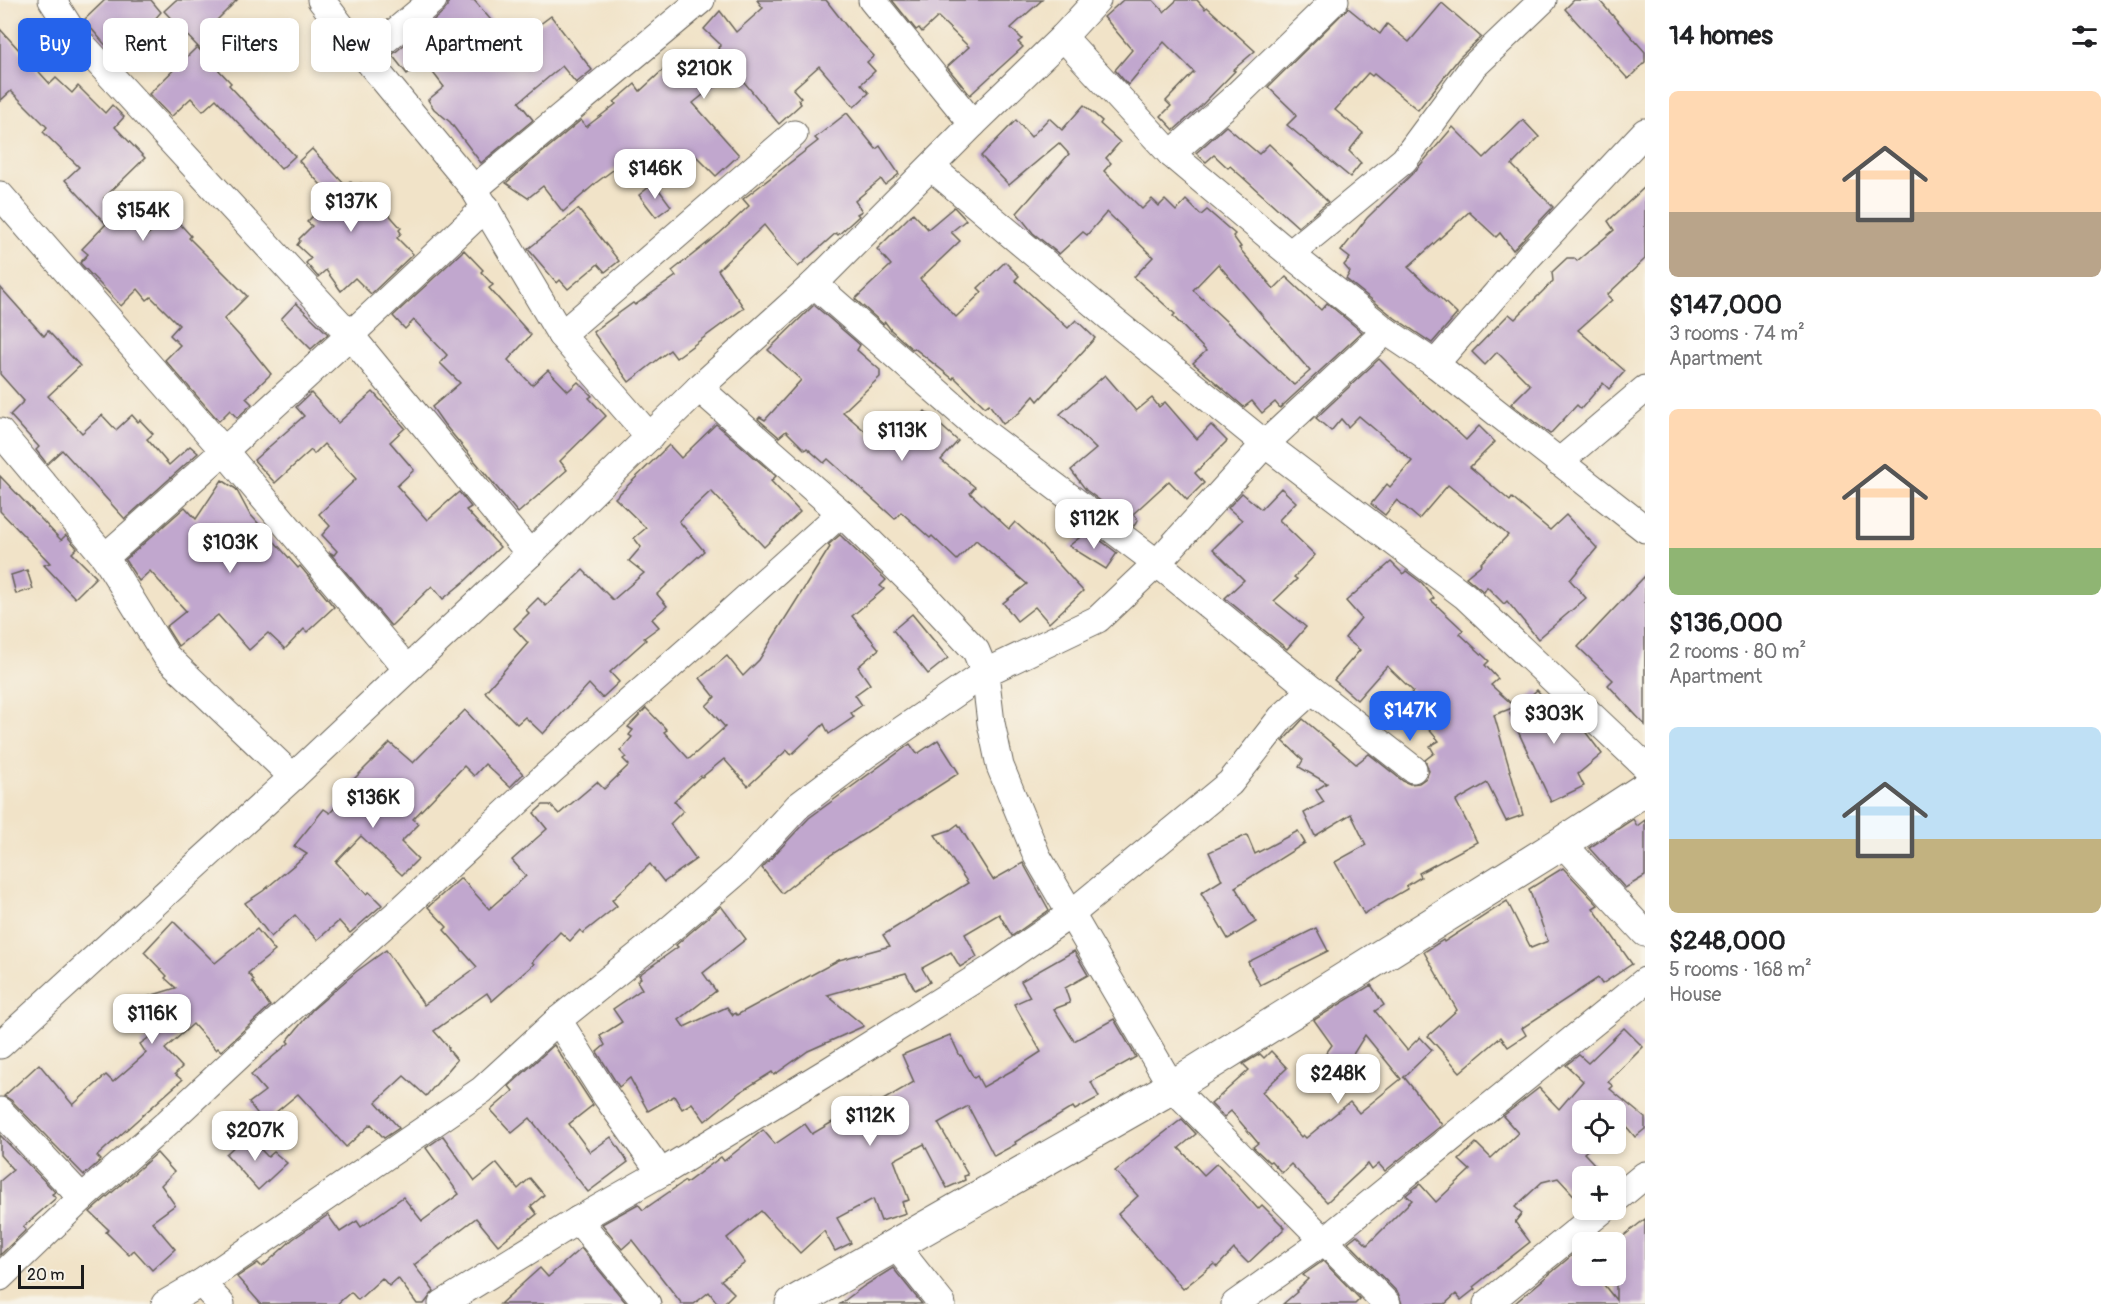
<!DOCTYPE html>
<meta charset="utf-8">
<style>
:root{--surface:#fff;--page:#f2f2f2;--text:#202124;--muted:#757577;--accent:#2563eb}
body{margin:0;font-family:Pangolin,sans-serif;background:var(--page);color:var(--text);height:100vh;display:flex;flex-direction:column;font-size:22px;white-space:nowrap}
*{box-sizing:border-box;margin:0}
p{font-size:20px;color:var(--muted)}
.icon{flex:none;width:33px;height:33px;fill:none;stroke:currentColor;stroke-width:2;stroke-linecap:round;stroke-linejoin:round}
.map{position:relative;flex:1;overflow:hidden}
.drawer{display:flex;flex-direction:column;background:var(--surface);width:480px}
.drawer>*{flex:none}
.guide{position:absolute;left:18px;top:18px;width:570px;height:54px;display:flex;gap:12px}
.buttons{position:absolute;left:1572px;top:1100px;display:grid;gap:12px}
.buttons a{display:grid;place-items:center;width:54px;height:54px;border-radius:9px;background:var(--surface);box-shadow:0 3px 9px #0003;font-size:30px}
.scale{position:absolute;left:18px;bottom:15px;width:66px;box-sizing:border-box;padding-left:6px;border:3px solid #1c1c1c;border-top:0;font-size:16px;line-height:21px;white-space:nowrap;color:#1c1c1c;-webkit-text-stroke:4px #f7f3e8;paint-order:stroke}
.price{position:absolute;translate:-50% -51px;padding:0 14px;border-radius:12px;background:#fff;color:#222;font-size:20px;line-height:39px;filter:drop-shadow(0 2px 3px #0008)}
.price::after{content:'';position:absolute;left:50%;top:36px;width:18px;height:14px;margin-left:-9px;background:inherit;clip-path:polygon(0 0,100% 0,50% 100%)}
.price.current{background:var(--accent);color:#fff}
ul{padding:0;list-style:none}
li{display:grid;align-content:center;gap:12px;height:318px;padding:0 24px}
li span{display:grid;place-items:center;height:186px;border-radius:9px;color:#555}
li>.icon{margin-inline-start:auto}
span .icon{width:108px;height:108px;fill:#fffc;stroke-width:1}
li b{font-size:26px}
h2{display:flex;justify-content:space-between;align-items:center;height:72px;padding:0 24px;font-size:26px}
.chip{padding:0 21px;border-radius:9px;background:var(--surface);box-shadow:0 3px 9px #0003;font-size:21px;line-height:54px}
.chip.current{background:var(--accent);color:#fff}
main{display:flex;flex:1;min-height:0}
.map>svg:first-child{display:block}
.building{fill:#c1a7ce;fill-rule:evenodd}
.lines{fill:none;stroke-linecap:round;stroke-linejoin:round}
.minor-casing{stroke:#676258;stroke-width:29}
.tertiary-casing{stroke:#676258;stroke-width:35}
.minor{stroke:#fff;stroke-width:27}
.tertiary{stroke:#fff;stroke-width:33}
</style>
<main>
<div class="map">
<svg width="1645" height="1304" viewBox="0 0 1645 1304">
<rect width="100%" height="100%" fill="#f7f3e8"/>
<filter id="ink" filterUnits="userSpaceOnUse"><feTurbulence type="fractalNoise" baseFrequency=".0167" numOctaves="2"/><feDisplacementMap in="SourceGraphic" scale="12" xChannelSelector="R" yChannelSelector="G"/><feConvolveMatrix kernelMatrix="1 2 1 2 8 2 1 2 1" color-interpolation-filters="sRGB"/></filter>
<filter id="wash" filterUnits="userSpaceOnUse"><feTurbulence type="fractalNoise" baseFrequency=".008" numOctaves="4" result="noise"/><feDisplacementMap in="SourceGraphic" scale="24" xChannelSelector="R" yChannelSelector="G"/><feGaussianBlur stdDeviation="1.35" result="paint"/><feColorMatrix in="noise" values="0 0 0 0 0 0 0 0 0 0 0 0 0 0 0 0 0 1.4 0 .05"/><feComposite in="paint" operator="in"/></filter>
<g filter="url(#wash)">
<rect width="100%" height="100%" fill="#f1e3c8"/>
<g id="blocks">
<!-- building -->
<g class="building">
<polygon points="105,0 151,0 161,12 141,35 140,34 114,55 84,20"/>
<polygon points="176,0 237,0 210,27 217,35 201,50 164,11"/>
<polygon points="448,0 474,0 512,45 551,16 592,70 576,83 562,66 519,102 533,120 481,163 450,122 434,109 428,100 444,87 424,61 407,74 392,55 443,12 448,6"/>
<polygon points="757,0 826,0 851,32 874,56 867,62 875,71 861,84 869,93 854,107 819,66 793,89 801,98 798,100 801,104 779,124 734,70 693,103 739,155 716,176 696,156 658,186 633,155 597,182 563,212 543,186 528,198 506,183 581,120 586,127 616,104 614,102 635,84 640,91 677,57 690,75 720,51 718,48 721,45 704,29 720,11 736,32 763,8"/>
<polygon points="892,0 1042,0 1011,28 1022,39 1018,42 1023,47 970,95 947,67 969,47 938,17 922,32 919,28 916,30"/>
<polygon points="1123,0 1153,0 1164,12 1177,0 1197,0 1205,9 1207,7 1255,51 1233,70 1235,71 1201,106 1174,130 1161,116 1171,106 1166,101 1194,72 1164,42 1128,85 1115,70 1132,50 1104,17"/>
<polygon points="1574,0 1599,0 1645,52 1645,62 1628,79 1565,9"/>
<polygon points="1442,3 1481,37 1460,57 1418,110 1374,74 1372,76 1368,73 1335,110 1363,133 1349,151 1361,163 1350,177 1287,125 1296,116 1294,112 1268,87 1348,8 1380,34 1387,24 1409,42"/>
<polygon points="0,29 50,84 56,78 72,93 78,86 105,113 112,105 124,117 115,127 145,158 104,198 145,237 171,214 191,236 189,238 247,296 224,319 245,342 271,374 246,398 252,404 237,418 230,410 219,421 165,360 180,345 170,335 179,325 151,297 147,300 138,289 121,306 80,263 88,254 82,249 106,224 65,180 79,167 43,132 47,127 11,91 0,101"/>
<polygon points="197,47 231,83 229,85 295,156 281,169 216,99 203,111 191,98 171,117 149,94"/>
<path d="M1084,105l18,16 -2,3 20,18 -14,16 5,5 -7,8 38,38 10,-10 7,7 6,-6 11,11 10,-11 15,15 6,-5 28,24 -2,2 8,11 -2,1 35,41 12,-12 35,33 6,-7 35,29 -82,76 -5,-6 -13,11 -10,-12 -8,6 -51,-44 13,-12 -33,-35 2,-2 -41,-37 19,-20 -46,-45 -20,23 -4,-3 -24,22 -26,-21 -16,-20 52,-59 -10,-11 -50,42 -28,-29 35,-36 15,17 18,-19 13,12zM1218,264l92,107 -16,14 -101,-95z"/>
<polygon points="847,113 876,149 880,146 899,174 885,185 881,179 855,201 862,211 857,214 859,216 838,235 836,233 798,267 764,225 718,270 744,308 676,358 670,350 629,382 593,332 633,303 635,305 676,276 672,271 720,233 749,206 743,199 818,141 815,138"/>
<polygon points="1523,120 1539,137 1512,165 1553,207 1513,250 1500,233 1496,237 1469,212 1408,267 1457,314 1432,343 1395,318 1346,279 1350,272 1344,265 1350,258 1341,251 1367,218 1416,170 1453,127 1484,158"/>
<polygon points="1226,126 1259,154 1269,144 1328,202 1298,227 1230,166 1228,168 1214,155 1206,162 1196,153"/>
<polygon points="312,149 345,185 350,181 356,188 361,183 401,228 399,230 401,233 397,238 413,254 371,294 355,278 341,291 326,270 318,277 306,263 311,258 297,245 300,241 299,239 312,226 307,222 332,197 299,161"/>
<polygon points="654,183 671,206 656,217 639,195"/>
<polygon points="1645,187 1645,259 1607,295 1612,300 1578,330 1625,371 1609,389 1603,383 1581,409 1577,405 1550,434 1511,404 1530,385 1497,352 1485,365 1472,352 1509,314 1515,319 1553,281 1552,272 1567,258 1574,258 1577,261 1614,230 1608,221"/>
<polygon points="954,207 966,220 951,232 960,241 920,279 956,317 982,292 978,288 1005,262 1019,276 1015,280 1068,328 1076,320 1095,338 1038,401 1034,396 1019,413 1003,424 989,404 985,407 954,377 953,379 914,348 912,349 891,330 885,322 883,324 855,299 891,265 877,249 913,213 928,229"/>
<polygon points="578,209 619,261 605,272 598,264 568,289 560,280 557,283 528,249"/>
<polygon points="464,250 483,270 481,272 493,285 489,288 531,335 508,360 532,385 548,370 568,391 578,382 592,396 589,398 606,416 560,461 567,470 518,513 444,424 432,407 460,383 440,363 447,355 414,320 405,329 393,316"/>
<polygon points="0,287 44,336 48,331 80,366 48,396 82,433 102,415 116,430 132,415 138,422 140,420 153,434 147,439 169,465 190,446 198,453 125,519 62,450 47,464 36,450 39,447 10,415 24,401 0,374"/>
<polygon points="296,303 328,334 311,349 281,319"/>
<polygon points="814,305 860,345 857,350 880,370 880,377 843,412 881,445 892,433 901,441 925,411 958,441 941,460 975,487 970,493 1009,529 1015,522 1042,546 1083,591 1049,623 1035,607 1017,621 1003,603 1027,584 976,540 957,560 932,536 930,538 901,512 895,519 828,459 824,463 807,448 805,450 786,431 779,437 758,419 760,417 765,420 801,380 768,350"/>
<polygon points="1379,359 1419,399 1434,412 1435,411 1466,440 1479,426 1495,442 1470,467 1510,501 1512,498 1550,530 1566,515 1597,548 1570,580 1586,598 1538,639 1507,601 1504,604 1487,587 1484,592 1466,577 1482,564 1481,563 1508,535 1448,485 1419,519 1397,500 1385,515 1371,504 1387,484 1390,487 1412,461 1359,416 1348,427 1341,419 1331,431 1316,418"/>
<polygon points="1105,375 1136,411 1152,398 1159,407 1165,402 1197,439 1211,425 1227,441 1195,473 1204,483 1187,500 1169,481 1133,514 1138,520 1134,526 1086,490 1071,470 1096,449 1060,414"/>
<polygon points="373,392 405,428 390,442 414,470 397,486 427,520 459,492 471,507 466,510 500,547 465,581 443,599 432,586 391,626 329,552 334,555 337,551 322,535 330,526 319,514 356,479 324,444 314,454 311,450 275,483 254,460 304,416 296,407 311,393 338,423"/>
<polygon points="716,424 776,476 771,481 800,512 764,547 711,491 679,521 704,551 657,594 667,606 652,619 659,627 644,638 646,640 610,672 619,682 602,698 589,684 543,734 525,717 517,724 485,692 528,643 514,628 529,613 526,610 538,598 546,606 583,570 613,600 644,573 629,561 641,547 634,538 646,528 615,498 669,445 681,458"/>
<polygon points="0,476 61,540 66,535 77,548 72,553 96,577 75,598 44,565 50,563 0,511"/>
<polygon points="222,480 236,489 249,513 298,568 300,566 334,607 307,632 304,629 285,649 268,633 249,650 218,615 178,646 166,627 186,611 150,571 139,581 125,560 185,507 196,519"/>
<polygon points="1281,488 1296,502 1279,520 1315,555 1294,577 1297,579 1274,601 1306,627 1287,649 1225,598 1244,580 1213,549 1242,520 1228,508 1242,493 1261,509"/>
<polygon points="1088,531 1117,553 1106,569 1069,546"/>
<polygon points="840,535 886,580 880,586 884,589 852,616 879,649 858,667 870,684 855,695 862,705 851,713 854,717 829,734 824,724 791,755 787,750 748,786 724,759 702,777 701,776 674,801 683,811 670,824 696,859 664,882 650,864 612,900 617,906 583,933 580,930 570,941 560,932 532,962 534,964 492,1001 487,993 434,1031 449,1048 448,1049 457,1060 426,1096 404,1076 376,1102 399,1128 384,1138 371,1124 346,1147 298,1094 264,1122 249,1103 265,1091 251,1075 289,1043 287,1041 312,1010 357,971 386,950 424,1005 477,967 444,930 447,927 428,907 461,878 489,909 526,876 512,860 547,829 534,813 543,805 550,805 559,814 597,782 604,789 629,765 623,759 626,757 620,751 632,737 629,735 633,730 628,727 646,708 667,730 664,732 689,759 725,727 706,706 715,697 700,678 727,656 743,676 759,660 830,547 828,545"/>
<polygon points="1391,562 1403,574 1406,571 1422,583 1434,598 1431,600 1463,630 1460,634 1489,661 1485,665 1498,679 1491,685 1515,707 1494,715 1523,815 1506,821 1487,783 1456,801 1477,842 1419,873 1421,877 1406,886 1407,889 1364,914 1335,862 1366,845 1351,814 1315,836 1304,813 1324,802 1316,790 1327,783 1299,767 1303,760 1283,741 1303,719 1356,764 1369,754 1403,781 1410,784 1419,783 1426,778 1429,771 1425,760 1434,753 1430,746 1439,741 1425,725 1428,723 1404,703 1413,691 1387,666 1357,700 1334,680 1360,650 1345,638 1361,618 1346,601"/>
<polygon points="27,570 33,589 16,594 11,575"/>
<polygon points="1645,576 1645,725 1608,685 1613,680 1578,647"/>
<polygon points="912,614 948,658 928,674 893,630"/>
<polygon points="1537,690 1560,716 1565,712 1584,730 1602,754 1578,774 1584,786 1551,802 1510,714"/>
<polygon points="465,710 523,774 510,787 485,764 474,776 464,766 413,819 419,824 401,842 418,859 402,875 361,836 336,862 366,894 369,892 382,905 350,933 339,921 317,940 295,915 271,937 245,903 263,891 307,854 294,846 324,809 330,813 354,787 350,783 390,743 413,763"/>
<polygon points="938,740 959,773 829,856 782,893 762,868 809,818 910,744 917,754"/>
<polygon points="1633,819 1637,826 1645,820 1645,876 1625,888 1589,848"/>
<polygon points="958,824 993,880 1023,863 1049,910 1012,936 999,914 965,934 977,957 960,967 951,952 922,968 930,982 915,990 906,973 827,995 864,1026 808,1051 774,1075 772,1072 740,1092 705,1121 692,1103 682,1109 674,1096 648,1111 630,1078 619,1087 597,1052 605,1045 600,1036 622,1022 613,1009 642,989 637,981 641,978 639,975 678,947 676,945 721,906 746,939 703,973 716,991 679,1020 684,1027 727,1007 733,1015 735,1013 737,1015 839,960 890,946 883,935 968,883 935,835 950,830"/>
<polygon points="1298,831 1305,843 1235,887 1256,922 1228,939 1201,893 1222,880 1209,852 1247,835 1255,854"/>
<polygon points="1563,868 1598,905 1593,908 1632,964 1602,984 1598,978 1522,1028 1526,1035 1508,1047 1501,1037 1460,1072 1428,1036 1457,1010 1424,952 1443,940 1444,942 1507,901 1531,948 1548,941 1529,889"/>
<polygon points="173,921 215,963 257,929 275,951 248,973 254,980 252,981 270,1006 221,1051 218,1048 216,1050 193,1024 165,1049 182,1067 175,1074 182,1080 97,1156 101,1160 84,1175 11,1100 4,1096 39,1064 73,1105 106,1075 113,1082 146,1053 140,1044 154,1034 147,1027 140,999 176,988 165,978 167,976 144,952"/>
<polygon points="1316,928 1328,951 1260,985 1248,962"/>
<polygon points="1074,951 1088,975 1065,988 1070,1003 1054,1009 1074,1041 1114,1019 1136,1057 1091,1082 1099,1097 1075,1110 1073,1107 1015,1142 1016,1144 994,1156 968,1106 938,1123 968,1175 964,1176 965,1180 947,1188 924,1144 894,1160 909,1200 902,1202 906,1213 881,1221 873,1199 837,1218 851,1243 835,1251 824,1231 800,1253 761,1211 727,1238 745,1263 721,1280 734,1293 723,1304 718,1304 709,1292 694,1304 682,1304 632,1240 622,1249 602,1224 638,1204 643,1210 685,1181 686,1183 721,1157 724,1161 763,1130 775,1144 805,1124 812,1134 870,1100 873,1106 914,1082 902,1055 950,1035 960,1056 961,1055 974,1078 977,1076 983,1087 1013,1070 1041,1052 1014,1004 1030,997 1021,981"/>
<polygon points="1371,985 1384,1005 1375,1011 1407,1050 1420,1037 1432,1050 1403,1078 1404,1077 1442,1125 1385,1171 1379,1164 1372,1170 1368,1164 1327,1202 1291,1164 1282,1173 1271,1161 1269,1162 1253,1147 1258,1143 1231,1111 1224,1117 1211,1104 1249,1070 1243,1064 1260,1054 1264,1058 1271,1051 1287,1068 1262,1092 1301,1137 1303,1135 1306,1138 1350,1102 1359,1113 1401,1079 1365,1035 1344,1069 1324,1056 1332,1045 1314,1020"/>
<polygon points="1624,1028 1643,1047 1608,1082 1613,1086 1610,1089 1645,1118 1645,1129 1635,1137 1616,1114 1616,1110 1582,1110 1582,1143 1589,1143 1592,1146 1584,1153 1597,1167 1587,1176 1582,1176 1582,1204 1558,1178 1542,1182 1515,1207 1522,1213 1515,1222 1530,1242 1473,1287 1475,1289 1461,1300 1456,1294 1445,1304 1402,1304 1398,1293 1348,1242 1357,1235 1367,1245 1412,1200 1406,1195 1420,1184 1436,1202 1470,1170 1459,1160 1476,1143 1491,1158 1518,1133 1503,1116 1539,1088 1559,1109 1583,1081 1566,1065 1579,1055 1588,1063"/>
<polygon points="554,1045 593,1105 569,1124 590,1152 611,1137 628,1162 588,1192 530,1118 512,1133 491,1110 513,1091 509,1086"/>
<polygon points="1182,1119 1196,1134 1179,1148 1204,1175 1217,1163 1258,1209 1262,1205 1285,1228 1248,1263 1234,1249 1217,1267 1214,1264 1183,1289 1118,1214 1138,1196 1115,1171"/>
<polygon points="0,1135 55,1192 52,1194 56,1198 23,1227 26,1230 0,1255 0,1181 13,1170 0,1155"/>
<polygon points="247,1135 268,1157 274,1152 287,1163 258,1190 226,1154"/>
<polygon points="443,1136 475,1181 497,1163 518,1189 530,1178 544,1195 531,1206 537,1214 498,1245 476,1218 414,1265 434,1291 424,1304 417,1304 398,1278 389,1286 382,1278 358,1300 351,1292 337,1304 261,1304 237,1277 258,1263 262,1267 293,1239 328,1215 340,1232 357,1221 361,1227 403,1197 422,1221 459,1194 426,1148"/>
<polygon points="157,1153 174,1172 161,1185 175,1205 152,1222 175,1249 152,1270 134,1250 129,1255 106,1232 109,1230 90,1212"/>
<polygon points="1645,1219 1645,1304 1514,1304 1577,1251 1582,1257 1582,1275 1596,1275 1616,1300 1616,1242"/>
<polygon points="581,1248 627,1304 500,1304 540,1268 548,1277"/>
<polygon points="1323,1261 1360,1299 1355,1304 1283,1304 1297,1292 1296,1291 1308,1279 1303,1275"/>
<polygon points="893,1268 922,1304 840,1304 864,1286"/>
</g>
</g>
</g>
<g filter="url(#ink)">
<use href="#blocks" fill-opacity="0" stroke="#676258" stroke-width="1.5"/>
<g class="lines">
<!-- minor casing -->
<g class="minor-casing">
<g id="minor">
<polyline points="52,0 77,39 351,336 530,554"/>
<polyline points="321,0 365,57 474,189 561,335 650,437"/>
<polyline points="872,0 973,124"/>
<polyline points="1063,37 1171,154 1290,254 1386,331 1435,364 1645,529"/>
<polyline points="365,57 433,0"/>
<polyline points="1171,154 1233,99 1335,0"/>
<polyline points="931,167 1114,321 1265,444 1465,596 1645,766"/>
<polyline points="474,189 701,0"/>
<polyline points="0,195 225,452 407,669"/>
<polyline points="1290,254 1404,160 1473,67 1543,0"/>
<polyline points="814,284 982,431 1157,563 1312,690 1413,769"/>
<polyline points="561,335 794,134"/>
<polyline points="1435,364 1529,256 1645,132"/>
<polyline points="699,388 841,513 922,593 976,651 985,673 991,723 1000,766 1037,856 1172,1087 1387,1304"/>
<polyline points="0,432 105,557 166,656 293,777"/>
<polyline points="1559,462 1645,389"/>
<path d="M105,557c130,-114 256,-231 381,-350"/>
<polyline points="1562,843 1645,933"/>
<polyline points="558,1020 606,1096 661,1173"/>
<polyline points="0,1045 293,777 530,554 699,388 814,284 973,124 1063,37 1097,0"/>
<polyline points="0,1111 82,1198"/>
<polyline points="1616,1199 1645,1175"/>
<polyline points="578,1220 647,1304"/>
<polyline points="895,1245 942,1304"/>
<polyline points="0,1277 82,1198 167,1123 257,1039 402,909 552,770 711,630 841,513"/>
<polyline points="201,1283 221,1304"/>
<polyline points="165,1304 201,1283 482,1090 558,1020 660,938 739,870 798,806 867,754 985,673 1098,619 1157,563 1265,444 1386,331"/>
<polyline points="442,1304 578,1220 661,1173 827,1072 991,969 1072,913 1230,783 1281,718 1312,690"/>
<polyline points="1235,1304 1324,1241 1645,981"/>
<polyline points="1487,1304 1604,1209"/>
</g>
</g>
<!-- tertiary casing -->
<g class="tertiary-casing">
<polyline id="tertiary" points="792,1304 1172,1087 1562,843 1645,789"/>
</g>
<!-- minor -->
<use href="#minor" class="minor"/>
<!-- tertiary -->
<use href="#tertiary" class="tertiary"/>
</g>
</g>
</svg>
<div class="buttons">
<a><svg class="icon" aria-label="locate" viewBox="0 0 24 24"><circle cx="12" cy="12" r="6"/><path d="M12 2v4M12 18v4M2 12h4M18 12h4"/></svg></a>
<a>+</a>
<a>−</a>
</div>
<div class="scale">20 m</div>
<b class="price" style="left:704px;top:100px">$210K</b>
<b class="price" style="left:655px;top:200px">$146K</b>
<b class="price" style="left:351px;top:233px">$137K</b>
<b class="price" style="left:143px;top:242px">$154K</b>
<b class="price" style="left:902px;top:462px">$113K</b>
<b class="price" style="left:1094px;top:550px">$112K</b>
<b class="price" style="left:230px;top:574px">$103K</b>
<b class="price current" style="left:1410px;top:742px">$147K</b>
<b class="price" style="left:1554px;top:745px">$303K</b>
<b class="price" style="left:373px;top:829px">$136K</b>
<b class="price" style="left:152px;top:1045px">$116K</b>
<b class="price" style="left:1338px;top:1105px">$248K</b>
<b class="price" style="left:870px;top:1147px">$112K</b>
<b class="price" style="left:255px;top:1162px">$207K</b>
<div class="guide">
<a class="chip current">Buy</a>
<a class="chip">Rent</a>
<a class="chip">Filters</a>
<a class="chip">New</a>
<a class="chip">Apartment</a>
</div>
</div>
<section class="drawer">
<h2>14 homes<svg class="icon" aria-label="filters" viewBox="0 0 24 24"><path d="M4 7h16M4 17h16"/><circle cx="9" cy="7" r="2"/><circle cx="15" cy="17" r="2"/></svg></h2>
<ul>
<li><span style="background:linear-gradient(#ffd9b3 65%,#b9a48a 0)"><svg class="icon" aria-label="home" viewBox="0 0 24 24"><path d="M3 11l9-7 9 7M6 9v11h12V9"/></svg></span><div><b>$147,000</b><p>3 rooms · 74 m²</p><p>Apartment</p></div></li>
<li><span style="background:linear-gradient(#ffd9b3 75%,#8fb573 0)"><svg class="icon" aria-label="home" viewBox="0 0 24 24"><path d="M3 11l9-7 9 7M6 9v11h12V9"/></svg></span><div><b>$136,000</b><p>2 rooms · 80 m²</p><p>Apartment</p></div></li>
<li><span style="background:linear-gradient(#bfe0f5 60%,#c2b280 0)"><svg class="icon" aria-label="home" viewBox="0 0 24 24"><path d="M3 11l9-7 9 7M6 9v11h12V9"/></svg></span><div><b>$248,000</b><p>5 rooms · 168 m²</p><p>House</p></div></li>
</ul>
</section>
</main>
